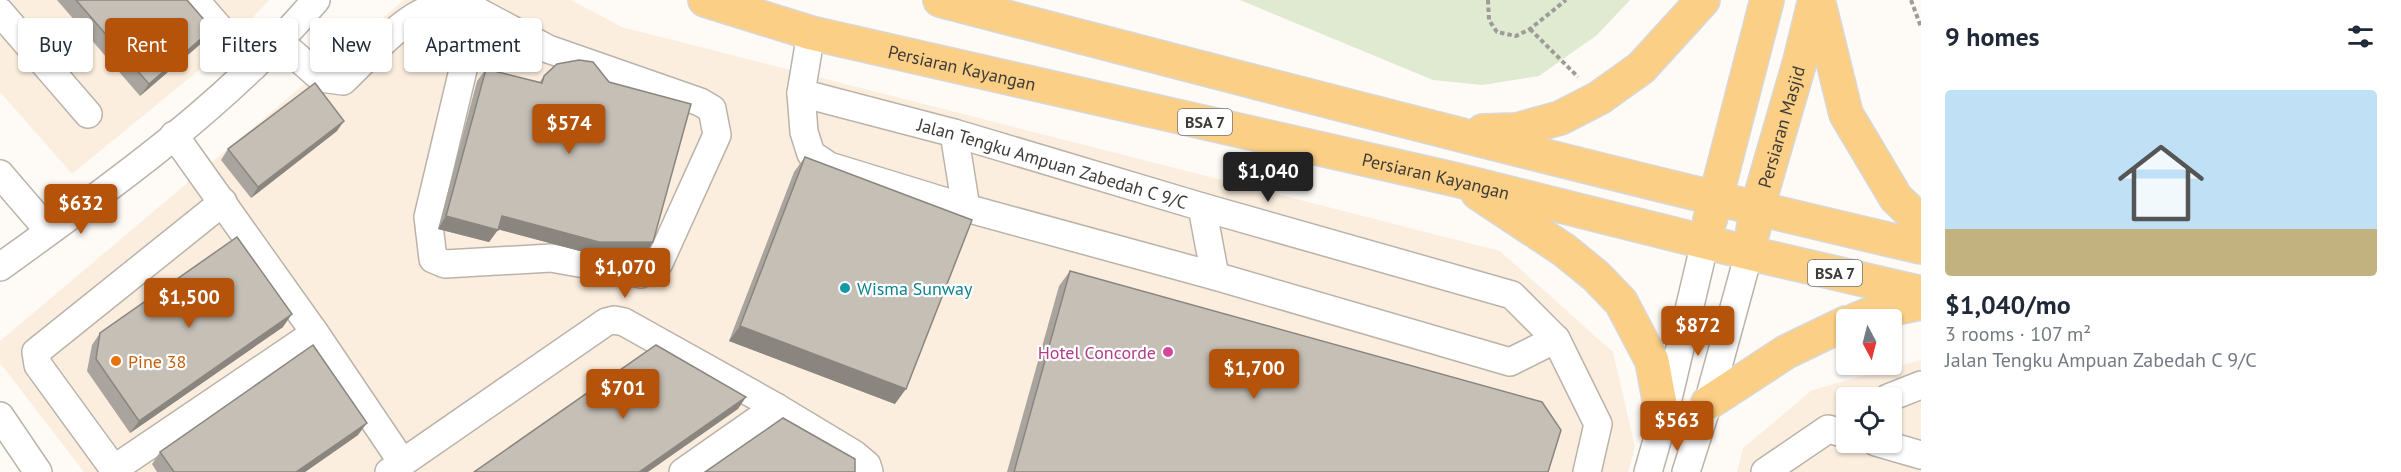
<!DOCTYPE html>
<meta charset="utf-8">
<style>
:root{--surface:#fff;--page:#f2f2f3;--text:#1f2937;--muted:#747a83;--line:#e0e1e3;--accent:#b45309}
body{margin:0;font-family:"PT Sans",sans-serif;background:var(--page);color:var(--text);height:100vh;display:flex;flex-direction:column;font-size:22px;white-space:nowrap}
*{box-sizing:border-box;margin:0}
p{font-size:20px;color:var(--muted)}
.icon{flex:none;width:33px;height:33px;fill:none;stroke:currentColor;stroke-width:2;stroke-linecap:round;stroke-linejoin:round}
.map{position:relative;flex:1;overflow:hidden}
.drawer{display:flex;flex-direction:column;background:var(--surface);width:480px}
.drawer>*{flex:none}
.guide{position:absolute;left:18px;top:18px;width:570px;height:54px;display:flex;gap:12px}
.needle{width:39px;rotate:173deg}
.fabs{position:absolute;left:1836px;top:309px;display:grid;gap:12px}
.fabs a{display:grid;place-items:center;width:66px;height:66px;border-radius:6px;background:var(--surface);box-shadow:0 2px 4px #0004;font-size:30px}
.price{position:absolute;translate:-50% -51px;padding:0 14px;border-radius:6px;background:var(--accent);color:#fff;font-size:20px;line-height:39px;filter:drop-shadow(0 2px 3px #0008)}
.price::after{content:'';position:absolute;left:50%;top:36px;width:18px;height:14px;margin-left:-9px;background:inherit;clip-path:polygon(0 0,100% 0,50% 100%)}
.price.current{background:#222;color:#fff}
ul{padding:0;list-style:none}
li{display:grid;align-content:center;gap:12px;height:318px;padding:0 24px}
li+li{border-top:2px solid var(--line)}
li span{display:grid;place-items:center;height:186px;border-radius:6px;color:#555}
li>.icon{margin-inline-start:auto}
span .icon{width:108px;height:108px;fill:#fffc;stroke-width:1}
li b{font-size:26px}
h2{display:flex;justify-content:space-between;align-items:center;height:72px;padding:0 24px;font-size:26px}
.chip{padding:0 21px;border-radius:6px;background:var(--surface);box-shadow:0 2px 4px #0004;font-size:21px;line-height:54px}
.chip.current{background:var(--accent);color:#fff}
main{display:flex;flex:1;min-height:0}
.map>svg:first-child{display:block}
.built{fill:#fbeede;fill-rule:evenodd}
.green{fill:#dfead0}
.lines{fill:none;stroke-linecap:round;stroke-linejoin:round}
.minor-casing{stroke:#bab3aa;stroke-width:30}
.major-casing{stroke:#d8d8d7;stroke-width:36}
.path{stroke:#9e9b98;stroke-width:4;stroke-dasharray:4.5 3;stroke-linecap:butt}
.minor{stroke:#fff;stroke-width:27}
.major{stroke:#fbcf85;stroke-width:33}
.wall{fill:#a9a49d}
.shaded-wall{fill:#8a867f}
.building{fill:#c5bfb6;stroke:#8a867f;stroke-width:1.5}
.culture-dot{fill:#0f9aa8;stroke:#fff;stroke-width:2}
.hotel-dot{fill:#d1479c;stroke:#fff;stroke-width:2}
.food-dot{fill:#e8710a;stroke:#fff;stroke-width:2}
.labels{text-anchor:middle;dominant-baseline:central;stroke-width:4.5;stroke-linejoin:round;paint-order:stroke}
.shield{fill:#fff;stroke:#787674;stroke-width:1.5}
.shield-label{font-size:16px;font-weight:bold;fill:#3e3b38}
.street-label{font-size:18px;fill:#3e3b38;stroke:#fff}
.culture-label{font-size:18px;fill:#0d838f;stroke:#fff;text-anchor:start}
.hotel-label{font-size:18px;fill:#b23c85;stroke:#fff;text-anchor:end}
.food-label{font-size:18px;fill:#c56008;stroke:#fff;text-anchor:start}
</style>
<main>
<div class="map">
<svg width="1921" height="472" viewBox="0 0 1921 472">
<rect width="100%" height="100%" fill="#fefbf7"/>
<!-- built -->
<g class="built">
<polygon points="0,0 269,0 220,53 72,174 0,92"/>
<polygon points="404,0 571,0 622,27 1500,251 1613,352 1635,447 1628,472 84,472 0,363 0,341"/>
<path d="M1921,360v112h-184l6,-24 69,-58zM1846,398h46v44h-46z"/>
</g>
<!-- green -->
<polygon class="green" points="1240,0 1630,0 1597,35 1539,76 1482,85 1433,80"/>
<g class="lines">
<!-- minor casing -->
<g class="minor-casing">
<g id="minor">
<polyline points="195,0 253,67"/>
<polygon points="477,11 548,49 700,102 712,109 717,135 659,263 641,274 551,258 445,264 433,259 428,217"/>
<polyline points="0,12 88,114"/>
<path id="s1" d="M811,33l-10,60 153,40 248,74 310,88 44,44 42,85 -11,48"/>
<path d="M279,41l42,37 22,3c20,-19 58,-61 83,-70 16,-5 35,-3 51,0"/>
<polyline points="801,93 804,132 811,154 829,166 966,208 1215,276 1510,362 1556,339"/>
<polyline points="954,133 966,208"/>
<polyline points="174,135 315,333 402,462"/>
<polyline points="0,174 49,231"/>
<polyline points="1202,207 1215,276"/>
<path d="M0,267c111,-80 227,-162 316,-267"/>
<polyline points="1888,398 1921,385"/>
<polyline points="0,416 38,472"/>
<polyline points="1876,442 1921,455"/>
<polyline points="114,469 315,333"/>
<polyline points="116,472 38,365 36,352 223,202"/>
<polyline points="389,472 606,322 614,320 624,322 776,407 854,454 867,465 869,472"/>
<polyline points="683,472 776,407"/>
<polyline points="1648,472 1663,420 1705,242"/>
<polyline points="1686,472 1708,403 1749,253"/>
<polyline points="1765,472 1828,429 1846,434"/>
</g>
</g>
<!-- major casing -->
<g class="major-casing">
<g id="major">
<path id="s2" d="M705,0l106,33 646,147 292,73 172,40"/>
<path d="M940,0c326,85 652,171 981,247"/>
<polyline points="1818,0 1846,114 1896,198 1921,222"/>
<polyline points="1483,131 1517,130 1560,118 1599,98 1641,68 1703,0"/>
<polyline points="1478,193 1564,250 1596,276 1621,302 1652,361 1663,420"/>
<polyline points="1710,220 1767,0"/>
<path id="s3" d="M1753,231l4,-22 43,-148 15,-61"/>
<polyline points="1856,320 1876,312 1921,303"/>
<polyline points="1708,403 1786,352 1846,323"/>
</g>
</g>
<!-- path -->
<g class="path">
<polyline points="1488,0 1489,20 1497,32 1516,36 1530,29 1566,0"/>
<polyline points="1911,0 1921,27"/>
<polyline points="1530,29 1578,77"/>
</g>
<!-- minor -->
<use href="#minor" class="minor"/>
<!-- major -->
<use href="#major" class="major"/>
</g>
<!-- wall -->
<g class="wall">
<polygon points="57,0 187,0 204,41 140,96"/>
<polygon points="486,69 539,83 544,76 653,242 645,255 591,254 498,229 489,242 438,229 477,81"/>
<polygon points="337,131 251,198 221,160 228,149"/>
<polygon points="805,157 895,404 729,341 794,172"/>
<polygon points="1070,271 1548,472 1007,472 1059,286"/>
<polygon points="283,327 130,433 87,371 92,345 100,333"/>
<polygon points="358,435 305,472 157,472 152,464 160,452"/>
</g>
<!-- shaded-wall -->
<g class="shaded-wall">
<polygon points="212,29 204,41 140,96 149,84"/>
<polygon points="344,121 337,131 251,198 258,187"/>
<polygon points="446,216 498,230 489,242 438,229"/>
<polygon points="502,216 653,242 645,255 591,254 493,228"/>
<polygon points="292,314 283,327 130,433 139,421"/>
<polygon points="740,326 906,389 895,404 729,341"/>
<polygon points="746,397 738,409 648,472 639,472"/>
<polygon points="367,423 358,435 305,472 296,472"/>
</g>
<!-- building -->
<g class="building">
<polygon points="76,0 187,0 212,29 149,84"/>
<polygon points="579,60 593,62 609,82 691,104 653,242 599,242 502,216 498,230 446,216 486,69 542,83 544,76 557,64"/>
<polygon points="315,83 344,121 258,187 228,149"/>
<polygon points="805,157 972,220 906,389 740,326"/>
<polygon points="237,237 292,314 139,421 96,359 100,333"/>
<polygon points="1070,271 1542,402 1561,430 1548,472 1014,472"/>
<polygon points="313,345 367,423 296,472 174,472 160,452"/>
<polygon points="656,345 746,397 639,472 474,472"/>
<polygon points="783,418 855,459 855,472 705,472"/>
</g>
<!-- markers -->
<circle class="culture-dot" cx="845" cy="288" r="6"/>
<circle class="hotel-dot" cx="1168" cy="352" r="6"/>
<circle class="food-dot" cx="116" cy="361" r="6"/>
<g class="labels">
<!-- shield labels -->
<g class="shield">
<rect x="1178" y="109" width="54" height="26" rx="4.5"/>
<rect x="1808" y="260" width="54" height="26" rx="4.5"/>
</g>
<g class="shield-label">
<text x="1205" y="122">BSA 7</text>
<text x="1835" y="273">BSA 7</text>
</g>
<!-- street labels -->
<g class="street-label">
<text stroke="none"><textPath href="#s2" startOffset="266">Persiaran Kayangan</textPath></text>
<text stroke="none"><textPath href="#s3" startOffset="108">Persiaran Masjid</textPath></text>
<text stroke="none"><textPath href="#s1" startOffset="322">Jalan Tengku Ampuan Zabedah C 9/C</textPath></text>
<text stroke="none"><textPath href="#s2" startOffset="752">Persiaran Kayangan</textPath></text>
</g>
<!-- culture labels -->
<g class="culture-label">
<text x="857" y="288">Wisma Sunway</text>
</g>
<!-- hotel labels -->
<g class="hotel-label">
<text x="1156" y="352">Hotel Concorde</text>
</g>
<!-- food labels -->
<g class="food-label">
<text x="128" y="361">Pine 38</text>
</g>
</g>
</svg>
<div class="fabs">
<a><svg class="needle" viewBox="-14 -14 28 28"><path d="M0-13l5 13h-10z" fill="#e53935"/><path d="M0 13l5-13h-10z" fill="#747a83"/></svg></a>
<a><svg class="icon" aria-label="locate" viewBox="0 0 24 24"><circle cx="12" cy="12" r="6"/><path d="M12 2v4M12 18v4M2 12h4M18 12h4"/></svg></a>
</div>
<b class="price" style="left:569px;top:155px">$574</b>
<b class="price current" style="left:1268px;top:203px">$1,040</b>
<b class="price" style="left:81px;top:235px">$632</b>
<b class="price" style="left:625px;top:299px">$1,070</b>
<b class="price" style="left:189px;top:329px">$1,500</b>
<b class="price" style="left:1698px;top:357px">$872</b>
<b class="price" style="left:1254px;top:400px">$1,700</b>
<b class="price" style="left:623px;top:420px">$701</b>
<b class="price" style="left:1677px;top:452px">$563</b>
<div class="guide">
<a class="chip">Buy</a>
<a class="chip current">Rent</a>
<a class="chip">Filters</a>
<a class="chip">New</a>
<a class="chip">Apartment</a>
</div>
</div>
<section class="drawer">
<h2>9 homes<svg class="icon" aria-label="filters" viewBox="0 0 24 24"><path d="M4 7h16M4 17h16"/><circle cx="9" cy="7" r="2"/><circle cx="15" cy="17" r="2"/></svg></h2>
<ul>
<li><span style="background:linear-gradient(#bfe0f5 75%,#c2b280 0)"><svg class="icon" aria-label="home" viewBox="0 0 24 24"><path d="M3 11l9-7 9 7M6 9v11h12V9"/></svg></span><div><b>$1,040/mo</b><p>3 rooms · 107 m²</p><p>Jalan Tengku Ampuan Zabedah C 9/C</p></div></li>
</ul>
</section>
</main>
